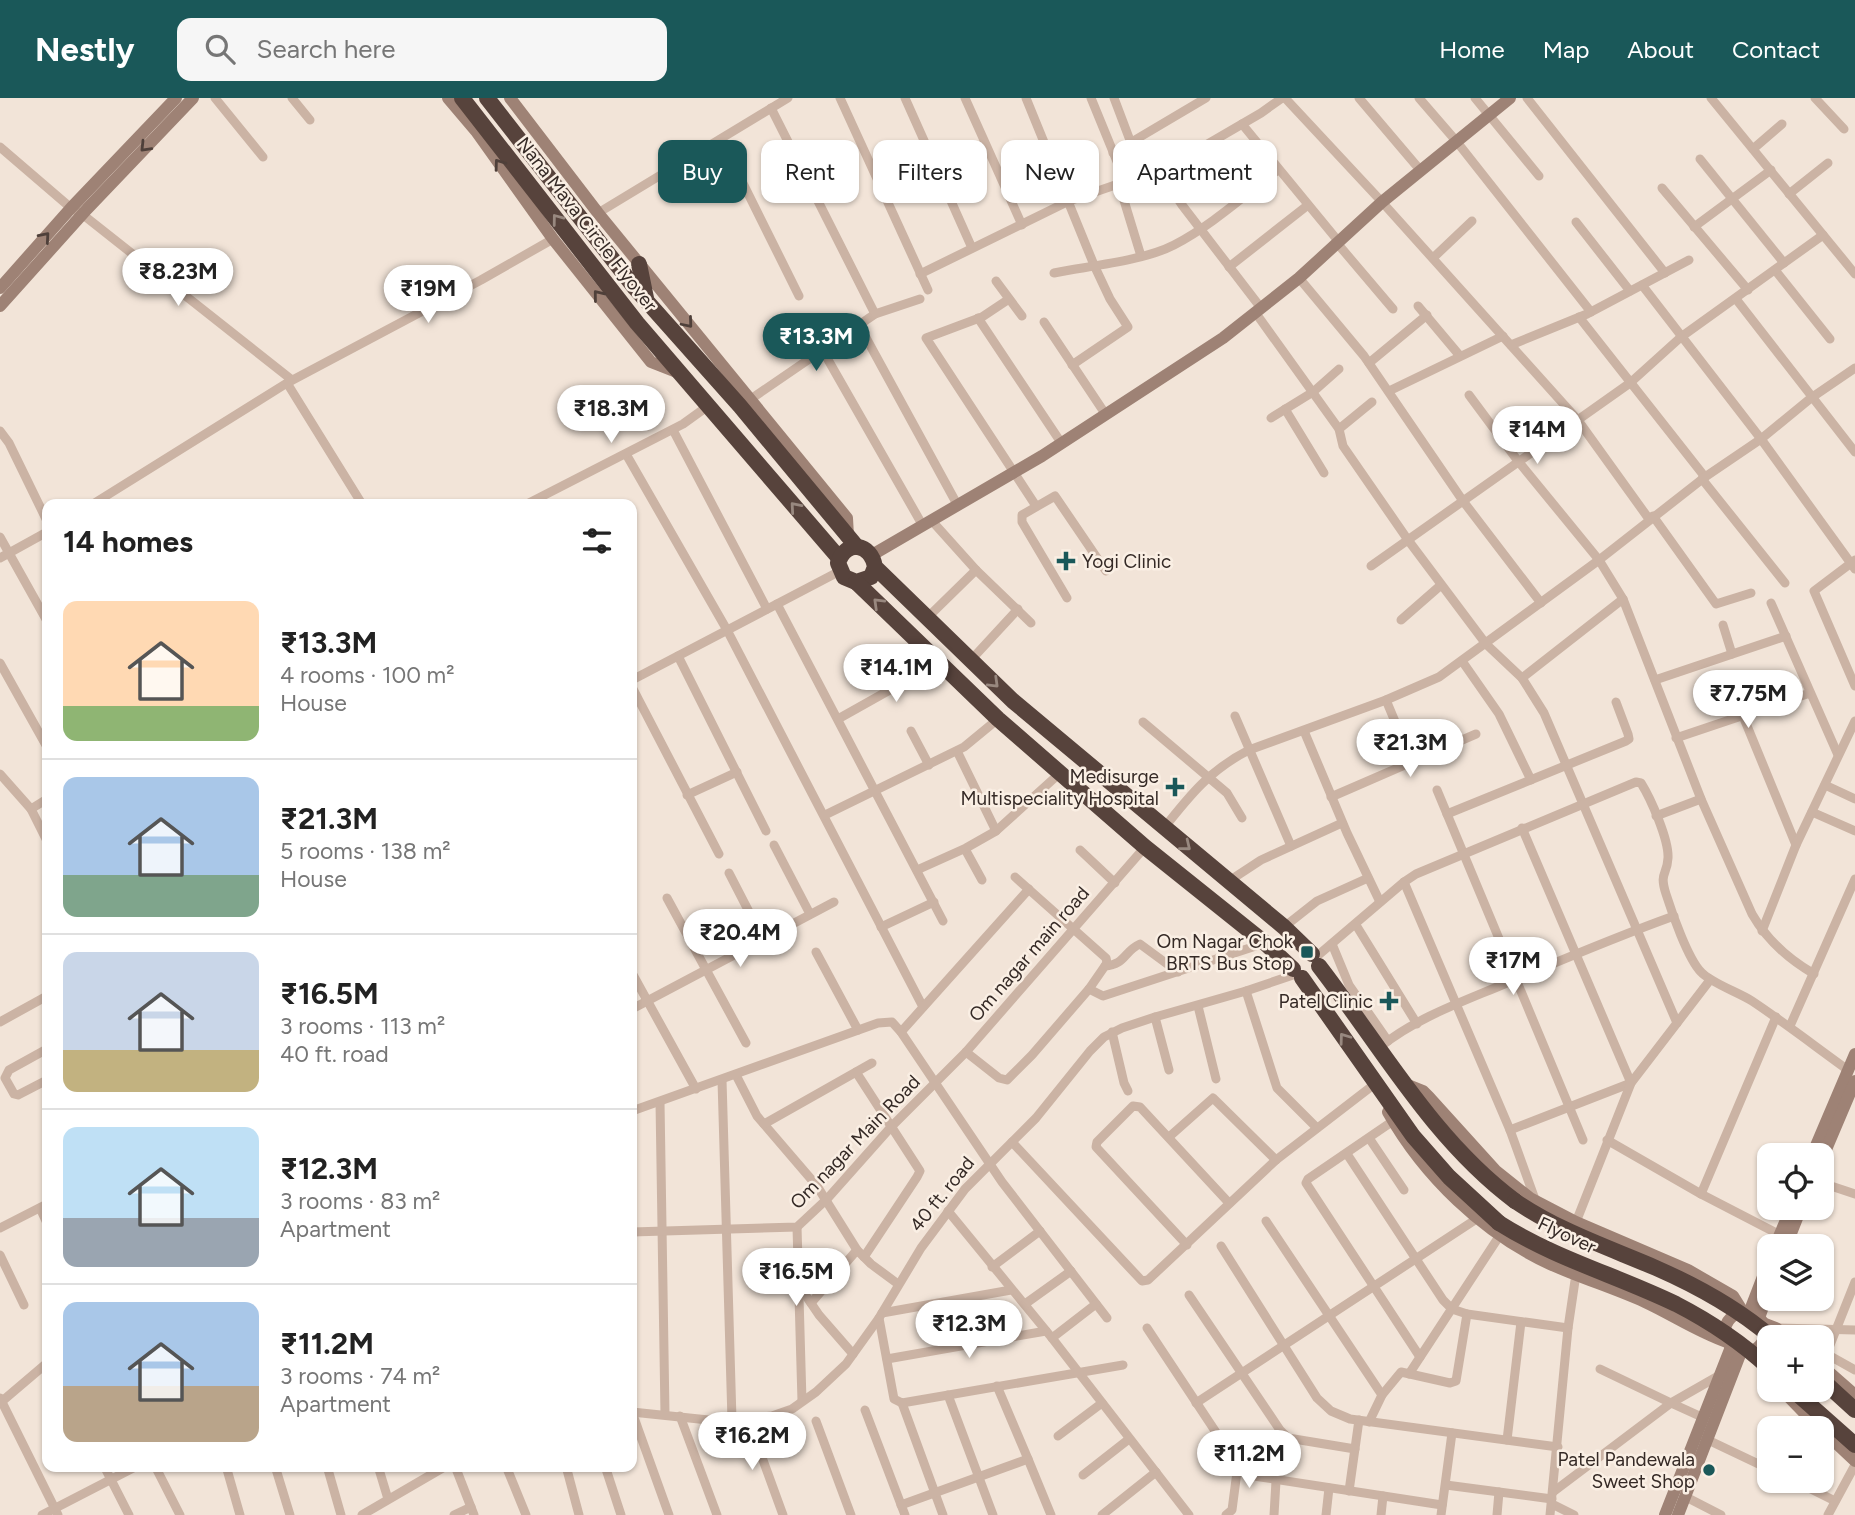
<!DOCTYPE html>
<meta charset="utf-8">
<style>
:root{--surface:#fff;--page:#f6f6f6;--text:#222;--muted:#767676;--line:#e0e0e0;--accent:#1a5859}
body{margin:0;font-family:Figtree,sans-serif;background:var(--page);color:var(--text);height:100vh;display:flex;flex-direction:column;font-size:26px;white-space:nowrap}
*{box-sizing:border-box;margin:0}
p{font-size:23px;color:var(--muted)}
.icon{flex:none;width:38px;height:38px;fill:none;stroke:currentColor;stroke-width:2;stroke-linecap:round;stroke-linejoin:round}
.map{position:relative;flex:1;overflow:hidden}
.details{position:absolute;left:42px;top:401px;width:595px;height:973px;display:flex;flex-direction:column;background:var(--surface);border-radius:14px;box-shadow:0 2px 5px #0004}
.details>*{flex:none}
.guide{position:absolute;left:658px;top:42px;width:665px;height:63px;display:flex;gap:14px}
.controls{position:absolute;left:1757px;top:1045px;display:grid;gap:14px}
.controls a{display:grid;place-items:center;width:77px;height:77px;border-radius:14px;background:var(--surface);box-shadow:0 2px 5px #0004;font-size:35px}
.price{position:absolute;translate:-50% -60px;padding:0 16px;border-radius:24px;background:#fff;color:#222;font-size:23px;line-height:46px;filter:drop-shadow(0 2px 4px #0008)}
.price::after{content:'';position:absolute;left:50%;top:42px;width:21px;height:16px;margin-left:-10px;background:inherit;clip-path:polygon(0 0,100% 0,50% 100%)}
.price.active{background:var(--accent);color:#fff}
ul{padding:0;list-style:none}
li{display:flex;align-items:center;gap:21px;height:175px;padding:0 21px}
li+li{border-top:2px solid var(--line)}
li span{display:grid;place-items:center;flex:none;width:196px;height:140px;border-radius:14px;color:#555}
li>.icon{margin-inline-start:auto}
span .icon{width:84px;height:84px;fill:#fffc;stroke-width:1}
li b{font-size:30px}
h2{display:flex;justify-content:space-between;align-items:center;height:84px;padding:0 21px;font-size:30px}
.tag{padding:0 24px;border-radius:14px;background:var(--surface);box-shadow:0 2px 5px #0004;font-size:24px;line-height:63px}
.tag.active{background:var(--accent);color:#fff}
header{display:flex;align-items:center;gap:42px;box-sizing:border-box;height:98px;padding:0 35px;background:var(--accent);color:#fff}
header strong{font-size:33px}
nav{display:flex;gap:38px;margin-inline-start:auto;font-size:24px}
.search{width:490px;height:63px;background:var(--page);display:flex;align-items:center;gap:18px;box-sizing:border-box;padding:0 24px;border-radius:14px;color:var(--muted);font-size:26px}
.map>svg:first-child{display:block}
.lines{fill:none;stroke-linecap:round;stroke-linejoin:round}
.street{stroke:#cbb3a4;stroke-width:9}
.secondary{stroke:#9e8275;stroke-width:12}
.highway{stroke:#57433c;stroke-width:16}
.highway-bridge{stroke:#57433c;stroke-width:16}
.oneway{stroke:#4f403a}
.oneway2{stroke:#98887f}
.poi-dot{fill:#1a5859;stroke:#faefe4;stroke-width:2.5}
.labels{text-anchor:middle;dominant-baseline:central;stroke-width:5;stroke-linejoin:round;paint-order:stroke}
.street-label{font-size:19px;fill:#352a26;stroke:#faefe4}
.poi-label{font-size:19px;fill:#352a26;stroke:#faefe4;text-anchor:end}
</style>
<header>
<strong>Nestly</strong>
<div class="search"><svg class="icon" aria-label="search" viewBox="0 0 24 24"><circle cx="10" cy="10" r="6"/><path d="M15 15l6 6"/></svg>Search here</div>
<nav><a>Home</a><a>Map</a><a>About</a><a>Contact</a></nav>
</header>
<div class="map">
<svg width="1855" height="1417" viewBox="0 0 1855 1417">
<rect width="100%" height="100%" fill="#f2e4d8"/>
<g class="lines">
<!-- street -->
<g class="street">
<polyline points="215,0 263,59"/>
<polyline points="292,0 310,22"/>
<polyline points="840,0 928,192"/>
<polyline points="905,0 972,150"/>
<polyline points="965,0 1022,127"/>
<polyline points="1026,0 1094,167 1110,201 1128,229 1072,267"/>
<polyline points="1091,0 1125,83"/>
<polyline points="1114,0 1131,45"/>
<polyline points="1285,0 1382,104 1577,321 1649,421"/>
<polyline points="1359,0 1421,73"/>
<polyline points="1419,0 1457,44 1591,214"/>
<polyline points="1475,0 1539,78"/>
<polyline points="1527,0 1665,175"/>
<polyline points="1711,0 1855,176"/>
<polyline points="1815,0 1844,31"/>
<polyline points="771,10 875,216"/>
<polyline points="1242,26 1339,144"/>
<polyline points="721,41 799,198"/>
<polyline points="0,49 71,110 82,116 292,282"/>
<polyline points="1753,51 1782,26"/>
<polyline points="1113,55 1206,0"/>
<polyline points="1700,61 1784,165"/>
<polyline points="1159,72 1182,107 1261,210"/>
<polyline points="1119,86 1141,158"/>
<polyline points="1662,90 1748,192"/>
<polyline points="1789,96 1828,65"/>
<polyline points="598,115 788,0"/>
<polyline points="1576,124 1630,193"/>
<polyline points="1694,129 1771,72"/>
<polyline points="1337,145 1393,211"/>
<polyline points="1433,160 1472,123"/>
<polyline points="1229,169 1308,107"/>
<polyline points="1775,172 1830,241"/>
<path d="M1054,175c35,-7 89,-12 120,-28 37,-19 71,-50 104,-75"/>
<polyline points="920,176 1069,103 1170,68 1261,15 1282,0"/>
<polyline points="1299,180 1364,258 1463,403 1541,505"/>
<polyline points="996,183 1022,218"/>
<polyline points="1642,187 1761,341 1855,471"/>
<polyline points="1009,201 982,219 926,240 1036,408"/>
<polyline points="1736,201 1855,354"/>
<polyline points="1418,208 1460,258"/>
<polyline points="1255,214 1339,331 1343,348 1408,442 1486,546 1522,580 1544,615 1677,925"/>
<polyline points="1579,219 1705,379"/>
<polyline points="978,220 1062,346"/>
<polyline points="1044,224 1106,317"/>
<polyline points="859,227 958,408"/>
<polyline points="1511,247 1587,216 1689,162"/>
<polyline points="823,253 923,428"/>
<polyline points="1369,265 1427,217"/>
<polyline points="287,285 362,406"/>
<polyline points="1389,293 1503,238"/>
<path d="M1469,297l49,66 81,99 24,39 78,200 51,115c15,26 36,45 62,60"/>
<polyline points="748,303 875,216 920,201"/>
<polyline points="1285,311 1324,375"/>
<polyline points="1271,320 1313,294 1339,271"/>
<polyline points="1339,331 1372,304"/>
<polyline points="673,332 767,511"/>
<polyline points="0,333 9,345 47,423"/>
<polyline points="626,356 727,532 923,909"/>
<polyline points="1702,381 1785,485"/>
<polyline points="93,406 287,285 481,182 553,141"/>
<polyline points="527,406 683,326 708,308"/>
<polyline points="1653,418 1716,506 1751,495"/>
<polyline points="932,423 976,472"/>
<polyline points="0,439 47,523"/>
<polyline points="0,460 47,434"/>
<polyline points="1855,462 1814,493 1855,588"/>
<polyline points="1371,468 1630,285 1681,239 1823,137"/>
<polyline points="1067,500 1022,424 1022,417 1055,398 1106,473"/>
<polyline points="1771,505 1838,657"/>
<polyline points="777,506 943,823"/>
<polyline points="928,519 976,472 1031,525"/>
<polyline points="1401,522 1441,487"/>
<polyline points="1723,527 1732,556"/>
<polyline points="678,558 766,733"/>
<polyline points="971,562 1018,511"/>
<polyline points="1462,563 1499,616 1531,682"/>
<polyline points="0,565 47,649"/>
<polyline points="1522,580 1623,501"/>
<polyline points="632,582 840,473"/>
<polyline points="1655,582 1786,538"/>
<polyline points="632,589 719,756"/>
<polyline points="1386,602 1412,664"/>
<polyline points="1235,618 1291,748"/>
<polyline points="1743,618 1796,747"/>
<polyline points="838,621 895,589 933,559"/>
<polyline points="1143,624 1227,695 1242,720"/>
<polyline points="911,633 929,667"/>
<polyline points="1304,633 1347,735 1380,804"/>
<polyline points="1676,640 1810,595"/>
<polyline points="957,653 996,733"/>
<polyline points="0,676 31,711 47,743"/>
<polyline points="1825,687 1855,701"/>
<polyline points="1437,692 1583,1042"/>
<polyline points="687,697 737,674"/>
<polyline points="1331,699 1476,636"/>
<polyline points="31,711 47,701"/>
<polyline points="1812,714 1855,733"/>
<polyline points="1447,716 1626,643 1629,641 1628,636 1616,604"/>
<polyline points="825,717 964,649 998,621"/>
<polyline points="1656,718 1701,701"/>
<path d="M1164,730c26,-33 47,-59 85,-78l137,-50 53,-23 160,-117 106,-83 56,-38 50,-41 44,-30"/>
<polyline points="774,747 810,816"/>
<polyline points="965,751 982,782"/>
<polyline points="1080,752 1115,785"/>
<polyline points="917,772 966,750 996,733 1060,675"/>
<polyline points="729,775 763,841"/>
<polyline points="1229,783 1261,762 1342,725"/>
<polyline points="1404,784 1510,1032 1536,1104"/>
<polyline points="667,800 746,945"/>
<polyline points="1356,827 1417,926"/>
<polyline points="881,829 934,804"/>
<polyline points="1284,829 1317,803 1368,780"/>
<polyline points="1762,833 1796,747 1855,623"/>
<polyline points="1332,846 1349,887 1388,943"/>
<polyline points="816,854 858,932"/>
<path d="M1316,859l88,-75 12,-8 220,-92 5,1c10,16 28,57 27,75 -1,18 -9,14 -2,36 6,19 22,65 35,78 10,11 37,20 51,29 33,22 64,46 96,69"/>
<path d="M1105,868c20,-1 19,-15 35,-22l38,28"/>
<polyline points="632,875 696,991"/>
<polyline points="1089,891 1103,898 1265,845"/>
<polyline points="1246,893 1277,990 1317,1030"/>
<polyline points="1198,908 1216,981"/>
<polyline points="632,911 834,804"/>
<polyline points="1155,919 1169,972"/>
<polyline points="0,924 47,898"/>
<polyline points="1790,928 1855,781"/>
<polyline points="901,934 1029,791"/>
<polyline points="1112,934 1124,985 1128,993"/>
<path d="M1380,949c37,-30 85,-46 129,-65 55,-23 109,-46 165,-66"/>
<polyline points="47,951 9,972 5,980 14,996 18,997 47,982"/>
<polyline points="966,954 999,980 1007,982 1032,957 1089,891 1107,865 1106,860 1015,779"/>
<polyline points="856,974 920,1073 917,1079 864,1159"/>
<polyline points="736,977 757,1018 817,1088 857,1152 871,1166 898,1186"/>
<polyline points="722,982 732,1322"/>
<polyline points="660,1004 665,1316"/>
<polyline points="632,1013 878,925 892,924 901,934 1002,1084 1107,1220"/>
<polyline points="1393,1023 1308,1081 1306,1085 1420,1259"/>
<polyline points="764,1026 872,965"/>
<polyline points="1510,1032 1631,985 1522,730"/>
<polyline points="1169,1039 1213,1000 1276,1062"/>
<polyline points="1369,1040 1404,1092"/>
<polyline points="1607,1042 1701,1096 1784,1139"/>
<polyline points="1012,1044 1142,1183 1148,1182 1276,1062 1376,985"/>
<polyline points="1347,1056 1443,1202 1452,1211 1467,1216 1568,1230"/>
<polyline points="1822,1085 1855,1096"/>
<polyline points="1701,1096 1776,919"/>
<polyline points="40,1110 47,1125"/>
<polyline points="948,1113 1052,1240 1189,1417"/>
<polyline points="1266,1123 1382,1297 1369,1324"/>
<polyline points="1576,1124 1631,985 1710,882"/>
<polyline points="797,1129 802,1303"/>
<polyline points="0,1130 47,1106"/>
<polyline points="632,1134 797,1129 827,1101 891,1029 966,954 1145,749"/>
<polyline points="1187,1147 1096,1049 1097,1044 1133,1008 1140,1009 1229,1105"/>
<polyline points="1221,1148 1317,1300 1331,1313 1350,1321 1558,1349"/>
<polyline points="0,1157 24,1207"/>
<polyline points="992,1169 1040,1133"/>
<polyline points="1855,1184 1828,1252 1830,1258 1855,1272"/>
<polyline points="800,1189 819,1217 853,1256"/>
<polyline points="1189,1197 1280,1332 1288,1340 1355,1351"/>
<polyline points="811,1205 857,1152"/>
<polyline points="1025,1206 1071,1173"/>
<polyline points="882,1215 1011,1192"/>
<polyline points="879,1220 894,1301 902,1305 1123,1267"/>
<polyline points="1147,1230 1231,1357 1244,1372 1254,1378 1442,1407"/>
<polyline points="1776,1230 1855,1232"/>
<polyline points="1052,1240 1096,1206"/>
<polyline points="887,1261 1046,1233"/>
<polyline points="1600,1271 1671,1305 1720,1277"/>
<polyline points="1409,1276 1500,1137"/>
<polyline points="997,1288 1028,1361"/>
<polyline points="948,1297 993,1417"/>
<polyline points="1382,1297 1401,1274 1450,1285 1456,1283 1467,1216"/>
<polyline points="0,1300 58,1417"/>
<polyline points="0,1305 47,1265"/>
<polyline points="902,1305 943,1417"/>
<polyline points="1196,1305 1478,1120"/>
<polyline points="865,1312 905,1417"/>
<polyline points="632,1314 718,1323 772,1318 792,1311 816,1294 846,1266 879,1220 921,1150 965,1091 1036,1020 1090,953 1104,939 1122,930 1155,919 1246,893 1296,876"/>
<polyline points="632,1314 669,1417"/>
<polyline points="680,1318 717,1417"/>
<polyline points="748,1321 783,1417"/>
<polyline points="816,1323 851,1417"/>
<polyline points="1058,1338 1102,1305"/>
<polyline points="1507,1342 1521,1224"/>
<polyline points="1708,1342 1769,1371"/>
<polyline points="104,1368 129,1417"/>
<polyline points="155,1368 180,1417"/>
<polyline points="226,1368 240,1417"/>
<polyline points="275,1368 290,1417"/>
<polyline points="327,1368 341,1417"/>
<polyline points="378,1368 388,1401"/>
<polyline points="455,1368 474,1417"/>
<polyline points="506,1368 526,1417"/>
<polyline points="566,1368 579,1417"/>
<polyline points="605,1368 621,1417"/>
<polyline points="1083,1377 1129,1341"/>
<polyline points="1793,1382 1835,1403"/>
<polyline points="1446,1387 1552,1401"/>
<polyline points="1349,1393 1359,1322"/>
<polyline points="1553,1394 1671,1305 1704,1320"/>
<polyline points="1686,1399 1721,1417"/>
<polyline points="1552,1406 1574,1417"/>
<polyline points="901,1407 1028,1361 1051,1417"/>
<polyline points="42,1417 137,1368"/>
<polyline points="362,1417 446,1368"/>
<polyline points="454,1417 471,1409"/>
<polyline points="1102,1417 1156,1374"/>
<polyline points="1226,1417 1232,1412 1238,1366"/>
<polyline points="1274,1417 1276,1383"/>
<polyline points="1326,1417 1329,1390"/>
<polyline points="1381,1417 1383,1398"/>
<polyline points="1441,1417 1452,1335"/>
<polyline points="1497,1417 1499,1394"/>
<polyline points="1550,1417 1568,1230 1576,1176"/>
<polyline points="1828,1417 1855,1367"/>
</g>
<!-- secondary -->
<g class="secondary">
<polyline points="448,0 476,33 553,141 651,264 679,275"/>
<polyline points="510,0 598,115 847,420 848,438"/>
<polyline points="0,190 71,110 176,0"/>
<polyline points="0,208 87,111 193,0"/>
<polyline points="872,457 1042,358 1223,240 1299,180 1382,104 1510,0"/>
<polyline points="1408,987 1423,993 1429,999 1496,1073 1530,1100 1576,1124 1688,1172 1733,1198 1743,1214"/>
<path d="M1388,1014c36,64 95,121 162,152 31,14 64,24 95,38 28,13 53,30 82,40"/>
<polyline points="1812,1057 1855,956"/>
<polyline points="1822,1061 1855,983"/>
<polyline points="1775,1148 1791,1110"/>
<polyline points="1786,1148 1801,1110"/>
<circle cx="1745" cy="1234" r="20"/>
<polyline points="1749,1215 1769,1163"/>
<polyline points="1759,1220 1769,1192"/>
<polyline points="1763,1225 1776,1230 1787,1239"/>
<polyline points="1822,1268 1855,1297"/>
<polyline points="1782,1292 1819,1330"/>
<polyline points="1822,1332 1855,1363"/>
<polyline points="1665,1417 1731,1249"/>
<polyline points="1678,1417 1741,1254"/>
</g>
<!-- highway -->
<g class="highway">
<polyline points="462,0 637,225 839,460"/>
<polyline points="487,0 635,190 740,308 857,449"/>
<polyline points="639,166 646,200"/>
<path d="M875,469l-4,10 -15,5 -12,-5 -6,-14c8,-24 33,-20 37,4l138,134 271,226 28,27"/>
<polyline points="856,484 998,621 1145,749 1265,845 1293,871"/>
<path d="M1319,868c61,79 114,174 196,235"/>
<polyline points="1302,880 1413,1038 1449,1079 1499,1125"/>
<polyline points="1822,1282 1855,1312"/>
<polyline points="1793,1292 1855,1347"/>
</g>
<!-- highway-bridge -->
<g class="highway-bridge">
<path d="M1515,1103c44,30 92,46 141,67 41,18 81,40 115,69"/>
<path d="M1499,1125c57,36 117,52 177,81 33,17 66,39 93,64"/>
</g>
</g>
<!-- one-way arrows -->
<defs><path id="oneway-chevron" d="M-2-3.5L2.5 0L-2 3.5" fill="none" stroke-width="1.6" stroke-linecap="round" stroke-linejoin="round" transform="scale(1.75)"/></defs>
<g class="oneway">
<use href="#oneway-chevron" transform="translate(145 49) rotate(134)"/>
<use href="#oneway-chevron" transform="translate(499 66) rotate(-126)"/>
<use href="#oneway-chevron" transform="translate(45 139) rotate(-49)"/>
<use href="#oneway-chevron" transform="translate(598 197) rotate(-129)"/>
<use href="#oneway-chevron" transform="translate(688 225) rotate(50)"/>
</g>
<g class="oneway2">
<use href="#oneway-chevron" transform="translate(557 121) rotate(-127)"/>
<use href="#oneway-chevron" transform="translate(795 409) rotate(-131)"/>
<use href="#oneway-chevron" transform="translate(878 505) rotate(-136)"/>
<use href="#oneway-chevron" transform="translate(994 585) rotate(44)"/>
<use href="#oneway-chevron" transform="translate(1186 748) rotate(39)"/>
<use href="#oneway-chevron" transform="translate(1344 940) rotate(-126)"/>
</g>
<!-- markers -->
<g class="poi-dot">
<path d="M1062.5 452.5h7v7h7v7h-7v7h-7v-7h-7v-7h7z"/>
<path d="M1171.5 678.5h7v7h7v7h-7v7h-7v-7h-7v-7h7z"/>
<rect x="1300" y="847" width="14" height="14" rx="3.5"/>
<path d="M1385.5 892.5h7v7h7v7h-7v7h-7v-7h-7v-7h7z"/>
<circle cx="1709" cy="1372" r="7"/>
</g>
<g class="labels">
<!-- street labels -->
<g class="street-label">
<text transform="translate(587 126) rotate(52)">Nana Mava Circle Flyover</text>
<text transform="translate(1029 856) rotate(-49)">Om nagar main road</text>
<text transform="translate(855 1044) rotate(-46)">Om nagar Main Road</text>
<text transform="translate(942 1096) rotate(-51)">40 ft. road</text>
<text transform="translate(1567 1137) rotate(25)">Flyover</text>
</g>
<!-- poi labels -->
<g class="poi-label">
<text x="1082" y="463" text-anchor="start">Yogi Clinic</text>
<text x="1159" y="678">Medisurge<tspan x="1159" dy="22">Multispeciality Hospital</tspan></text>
<text x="1293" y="843">Om Nagar Chok<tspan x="1293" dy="22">BRTS Bus Stop</tspan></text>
<text x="1373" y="903">Patel Clinic</text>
<text x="1695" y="1361">Patel Pandewala<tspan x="1695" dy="22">Sweet Shop</tspan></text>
</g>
</g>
</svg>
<div class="controls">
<a><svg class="icon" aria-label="locate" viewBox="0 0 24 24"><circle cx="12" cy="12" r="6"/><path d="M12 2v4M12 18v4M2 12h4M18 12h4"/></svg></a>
<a><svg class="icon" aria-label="layers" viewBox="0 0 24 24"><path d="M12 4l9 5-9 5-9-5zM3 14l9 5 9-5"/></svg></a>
<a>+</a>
<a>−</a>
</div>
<b class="price" style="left:178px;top:210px">₹8.23M</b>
<b class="price" style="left:428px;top:227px">₹19M</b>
<b class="price active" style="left:816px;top:275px">₹13.3M</b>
<b class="price" style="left:611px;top:347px">₹18.3M</b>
<b class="price" style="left:1537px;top:368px">₹14M</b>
<b class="price" style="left:896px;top:606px">₹14.1M</b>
<b class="price" style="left:1748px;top:632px">₹7.75M</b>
<b class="price" style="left:1410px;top:681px">₹21.3M</b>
<b class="price" style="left:740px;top:871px">₹20.4M</b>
<b class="price" style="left:1513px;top:899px">₹17M</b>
<b class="price" style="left:796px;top:1210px">₹16.5M</b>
<b class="price" style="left:969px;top:1262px">₹12.3M</b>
<b class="price" style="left:752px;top:1374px">₹16.2M</b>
<b class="price" style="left:1249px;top:1392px">₹11.2M</b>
<div class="guide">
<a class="tag active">Buy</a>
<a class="tag">Rent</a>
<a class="tag">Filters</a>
<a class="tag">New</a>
<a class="tag">Apartment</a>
</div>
<section class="details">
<h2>14 homes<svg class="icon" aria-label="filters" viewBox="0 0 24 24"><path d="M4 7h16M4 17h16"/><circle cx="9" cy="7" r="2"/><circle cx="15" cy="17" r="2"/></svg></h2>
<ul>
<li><span style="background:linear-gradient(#ffd9b3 75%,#8fb573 0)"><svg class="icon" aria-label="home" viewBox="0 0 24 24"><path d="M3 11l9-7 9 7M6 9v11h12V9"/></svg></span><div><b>₹13.3M</b><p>4 rooms · 100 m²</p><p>House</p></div></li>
<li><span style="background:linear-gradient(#a9c7e8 70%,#7fa58c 0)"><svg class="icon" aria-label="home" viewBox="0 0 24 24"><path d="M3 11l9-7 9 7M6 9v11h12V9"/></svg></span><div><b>₹21.3M</b><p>5 rooms · 138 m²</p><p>House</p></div></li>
<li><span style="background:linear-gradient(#c9d6e8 70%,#c2b280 0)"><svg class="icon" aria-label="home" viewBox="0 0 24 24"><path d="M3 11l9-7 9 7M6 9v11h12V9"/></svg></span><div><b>₹16.5M</b><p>3 rooms · 113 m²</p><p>40 ft. road</p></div></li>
<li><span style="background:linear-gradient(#bfe0f5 65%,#9aa5b1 0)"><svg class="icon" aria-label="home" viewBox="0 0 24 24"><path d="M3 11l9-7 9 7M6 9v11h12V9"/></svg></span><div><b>₹12.3M</b><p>3 rooms · 83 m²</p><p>Apartment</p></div></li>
<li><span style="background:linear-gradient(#a9c7e8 60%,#b9a48a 0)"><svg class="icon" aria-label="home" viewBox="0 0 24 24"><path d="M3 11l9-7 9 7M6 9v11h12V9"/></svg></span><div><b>₹11.2M</b><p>3 rooms · 74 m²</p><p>Apartment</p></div></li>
</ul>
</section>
</div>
